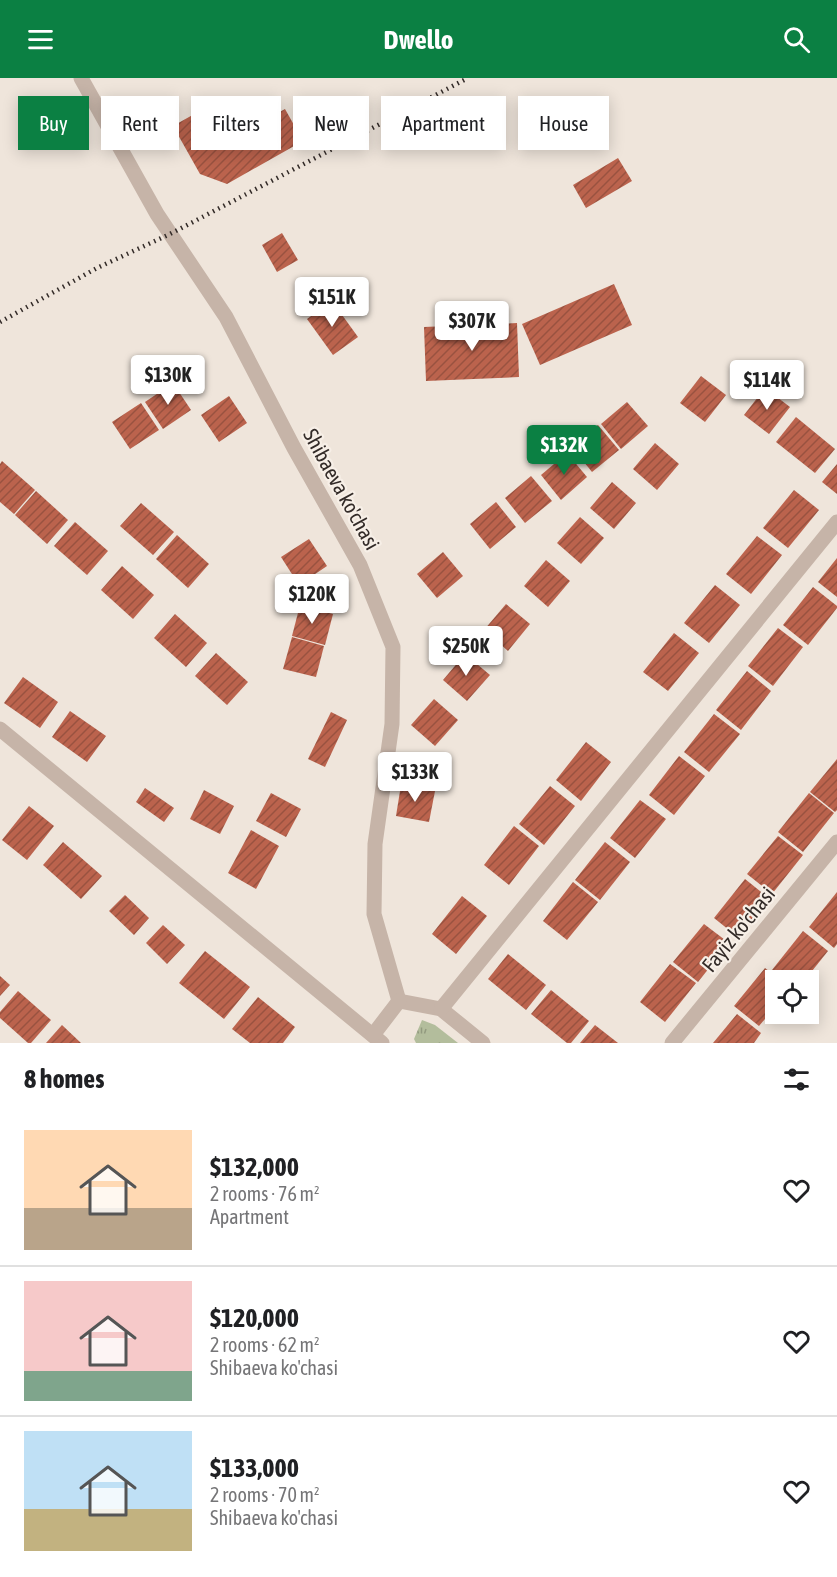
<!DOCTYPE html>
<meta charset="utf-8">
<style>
:root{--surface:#fff;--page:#f6f6f6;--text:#202124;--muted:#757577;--line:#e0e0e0;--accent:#0b8043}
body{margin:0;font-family:"Asap Condensed",sans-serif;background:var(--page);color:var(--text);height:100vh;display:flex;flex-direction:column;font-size:22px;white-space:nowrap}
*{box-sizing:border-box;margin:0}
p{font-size:20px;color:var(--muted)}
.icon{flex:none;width:33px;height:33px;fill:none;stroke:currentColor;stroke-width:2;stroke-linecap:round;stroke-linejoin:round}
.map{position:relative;height:965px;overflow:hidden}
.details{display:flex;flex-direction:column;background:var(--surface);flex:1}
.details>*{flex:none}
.top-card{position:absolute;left:18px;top:18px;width:801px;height:54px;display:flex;gap:12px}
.buttons{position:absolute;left:765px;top:892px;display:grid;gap:12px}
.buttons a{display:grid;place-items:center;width:54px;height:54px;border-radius:0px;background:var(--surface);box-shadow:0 3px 15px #0003;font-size:30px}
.price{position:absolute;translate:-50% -51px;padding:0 14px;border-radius:6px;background:#fff;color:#222;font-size:20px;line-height:39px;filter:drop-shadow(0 2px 3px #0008)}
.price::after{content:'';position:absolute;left:50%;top:36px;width:18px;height:14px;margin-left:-9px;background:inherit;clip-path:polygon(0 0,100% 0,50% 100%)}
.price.current{background:var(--accent);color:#fff}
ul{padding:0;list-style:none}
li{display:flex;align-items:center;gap:18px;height:150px;padding:0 24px}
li+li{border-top:2px solid var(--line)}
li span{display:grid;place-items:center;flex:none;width:168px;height:120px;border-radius:0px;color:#555}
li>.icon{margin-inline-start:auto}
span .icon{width:72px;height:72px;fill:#fffc;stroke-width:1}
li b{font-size:26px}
h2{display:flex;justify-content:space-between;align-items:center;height:72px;padding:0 24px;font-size:26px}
.pill{padding:0 21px;border-radius:0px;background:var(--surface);box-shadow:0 3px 15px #0003;font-size:21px;line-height:54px}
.pill.current{background:var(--accent);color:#fff}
header{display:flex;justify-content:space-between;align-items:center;height:78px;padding:0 24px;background:var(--accent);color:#fff;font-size:27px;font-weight:700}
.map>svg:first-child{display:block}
.grass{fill:url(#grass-tufts)}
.building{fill:url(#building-hatch)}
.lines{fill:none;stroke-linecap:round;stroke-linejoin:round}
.minor{stroke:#c6b4a8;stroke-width:15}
.rail{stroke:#332b28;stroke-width:4.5;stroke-dasharray:1.5 4.5;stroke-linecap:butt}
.labels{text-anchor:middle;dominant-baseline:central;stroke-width:4.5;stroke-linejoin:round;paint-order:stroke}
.street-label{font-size:21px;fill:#332b28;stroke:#f7efe7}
</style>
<header><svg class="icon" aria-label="menu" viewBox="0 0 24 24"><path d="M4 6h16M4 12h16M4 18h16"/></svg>Dwello<svg class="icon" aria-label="search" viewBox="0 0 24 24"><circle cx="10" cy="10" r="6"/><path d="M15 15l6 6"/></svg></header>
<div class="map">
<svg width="837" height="965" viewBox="0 0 837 965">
<defs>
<pattern id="grass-tufts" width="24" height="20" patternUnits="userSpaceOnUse" patternTransform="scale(1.5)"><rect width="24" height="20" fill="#b3bd9c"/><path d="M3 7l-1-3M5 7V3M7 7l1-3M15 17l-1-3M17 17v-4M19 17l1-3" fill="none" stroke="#929a7f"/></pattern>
<pattern id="building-hatch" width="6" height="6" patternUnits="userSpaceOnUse" patternTransform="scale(1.5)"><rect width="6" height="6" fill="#bb634d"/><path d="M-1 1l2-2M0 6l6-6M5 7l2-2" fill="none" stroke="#995240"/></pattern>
</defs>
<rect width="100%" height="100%" fill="#efe5db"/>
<!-- grass -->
<polygon class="grass" points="422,942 435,947 458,965 416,965 414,961"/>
<!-- building -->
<g class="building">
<polygon points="221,21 241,55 285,31 303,63 227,106 200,96 173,48"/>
<polygon points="618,80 632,103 586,130 573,107"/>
<polygon points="282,155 298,182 277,194 262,167"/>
<polygon points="614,206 632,247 540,287 522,246"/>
<polygon points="332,223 358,259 333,277 307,241"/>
<polygon points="517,245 519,299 426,303 424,249"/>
<polygon points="701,298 726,317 705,344 680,325"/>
<polygon points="173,305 191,332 163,351 145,324"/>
<polygon points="765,310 790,329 769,356 744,337"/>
<polygon points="229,318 247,345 219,364 201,337"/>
<polygon points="627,324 648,348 621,371 601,346"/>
<polygon points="141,325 159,352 130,371 112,344"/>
<polygon points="796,339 835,371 815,395 776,364"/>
<polygon points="598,347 619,372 592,394 572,369"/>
<polygon points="655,365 679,386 657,412 633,391"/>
<polygon points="567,375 587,399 561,422 541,397"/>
<polygon points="2,383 35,412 14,436 0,424 0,386"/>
<polygon points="837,386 837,416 822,404"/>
<polygon points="531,398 552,423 525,445 505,420"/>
<polygon points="612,404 636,425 614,451 590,430"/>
<polygon points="794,412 819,432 788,470 763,450"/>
<polygon points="36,413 68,442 47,466 15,437"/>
<polygon points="496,424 516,449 490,471 470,446"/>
<polygon points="141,425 174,454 153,477 120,448"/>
<polygon points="580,439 604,460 581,486 557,465"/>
<polygon points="75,444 108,473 87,497 54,468"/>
<polygon points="177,457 209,486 188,510 156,481"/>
<polygon points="757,458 782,477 751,516 726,496"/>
<polygon points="309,461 327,488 299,507 281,479"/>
<polygon points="443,474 463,498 437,520 417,496"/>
<polygon points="837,480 837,519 818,504"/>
<polygon points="546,482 570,503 548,529 524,508"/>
<polygon points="122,488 154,517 133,541 101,512"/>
<polygon points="715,507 740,527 709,565 684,545"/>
<polygon points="813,509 837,528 837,530 808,567 783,547"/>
<polygon points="506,526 530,546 508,573 484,552"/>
<polygon points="300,527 333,536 325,567 292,558"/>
<polygon points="175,536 207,565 186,589 154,560"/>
<polygon points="778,550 803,569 773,608 748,588"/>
<polygon points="674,555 699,575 668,613 643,594"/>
<polygon points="292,559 324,568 316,599 283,591"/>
<polygon points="216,575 248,604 227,627 195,598"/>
<polygon points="465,576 490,597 467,623 443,602"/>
<polygon points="747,593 771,613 741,652 716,632"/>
<polygon points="23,599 58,624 40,650 4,625"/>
<polygon points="434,621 458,642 435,668 411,647"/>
<polygon points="70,633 106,658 87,684 52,659"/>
<polygon points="331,634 347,642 325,689 308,681"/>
<polygon points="714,636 740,656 709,694 684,674"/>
<polygon points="586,664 611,684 581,723 556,702"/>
<polygon points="679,678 705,698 674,737 649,717"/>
<polygon points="837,681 837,732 835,734 810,714"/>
<polygon points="401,707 435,713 429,744 396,738"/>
<polygon points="550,708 575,728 544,767 519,746"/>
<polygon points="145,710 174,730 164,744 136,724"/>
<polygon points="204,712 234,728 220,756 190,741"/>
<polygon points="271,715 301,731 286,759 256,743"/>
<polygon points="809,715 834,735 803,774 778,754"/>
<polygon points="640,722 666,741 635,780 610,760"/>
<polygon points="29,728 54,748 27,782 2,762"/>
<polygon points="514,748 539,768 509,807 484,787"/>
<polygon points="251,752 279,768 256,811 228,795"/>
<polygon points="778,758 803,777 772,816 747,796"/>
<polygon points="63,764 102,798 81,821 43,787"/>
<polygon points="605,764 630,784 600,822 575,802"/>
<polygon points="745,801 770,821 739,860 714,840"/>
<polygon points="573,804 598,824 567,862 543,843"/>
<polygon points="837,814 837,866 834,870 809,849"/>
<polygon points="125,817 149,840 134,857 109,833"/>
<polygon points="462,818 487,838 456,876 432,856"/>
<polygon points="704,846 729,865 698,904 673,884"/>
<polygon points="163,847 185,867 167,886 146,865"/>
<polygon points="803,853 828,873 804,903 786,903 772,892"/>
<polygon points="205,873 250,909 224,941 179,905"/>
<polygon points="508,876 546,907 526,932 488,901"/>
<polygon points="670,886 696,905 665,944 640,924"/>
<polygon points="765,890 782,903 776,903 776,928 759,948 734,928"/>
<polygon points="0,898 10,907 0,918"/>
<polygon points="551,912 589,943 571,965 567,965 531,936"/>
<polygon points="18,913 51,942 31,965 28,965 0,940 0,934"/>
<polygon points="258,919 295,949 283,965 250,965 232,951"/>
<polygon points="737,936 761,955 754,965 713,965"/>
<polygon points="62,947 81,965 46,965"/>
<polygon points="595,947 618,965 580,965"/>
</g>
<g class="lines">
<!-- minor -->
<g class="minor">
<polyline points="81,0 157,136 226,239 294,370 360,487 393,569 392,646 375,766 374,836 399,923"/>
<polyline points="0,651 382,965"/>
<polyline points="399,923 441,931 483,965"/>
<polyline points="441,931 837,444"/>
<polyline points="373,957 399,923"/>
<polyline points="672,965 837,764"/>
</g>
<!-- rail -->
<polyline class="rail" points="0,244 97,190 170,156 468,0"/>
</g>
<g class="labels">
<!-- street labels -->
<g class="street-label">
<text transform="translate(342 411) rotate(61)">Shibaeva ko'chasi</text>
<text transform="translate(738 851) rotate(-51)">Fayiz ko'chasi</text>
</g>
</g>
</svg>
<div class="buttons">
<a><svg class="icon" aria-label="locate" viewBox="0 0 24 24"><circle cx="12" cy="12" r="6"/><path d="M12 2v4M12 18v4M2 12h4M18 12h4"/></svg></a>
</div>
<b class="price" style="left:332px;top:250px">$151K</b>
<b class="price" style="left:472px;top:274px">$307K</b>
<b class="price" style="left:168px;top:328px">$130K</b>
<b class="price" style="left:767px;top:333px">$114K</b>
<b class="price current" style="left:564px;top:398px">$132K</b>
<b class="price" style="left:312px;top:547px">$120K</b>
<b class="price" style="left:466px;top:599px">$250K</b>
<b class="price" style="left:415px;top:725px">$133K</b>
<div class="top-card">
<a class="pill current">Buy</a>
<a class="pill">Rent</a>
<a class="pill">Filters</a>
<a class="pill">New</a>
<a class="pill">Apartment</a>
<a class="pill">House</a>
</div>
</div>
<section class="details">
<h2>8 homes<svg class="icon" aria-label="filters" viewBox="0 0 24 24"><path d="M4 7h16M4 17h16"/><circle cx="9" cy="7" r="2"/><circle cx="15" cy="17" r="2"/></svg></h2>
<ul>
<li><span style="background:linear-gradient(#ffd9b3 65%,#b9a48a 0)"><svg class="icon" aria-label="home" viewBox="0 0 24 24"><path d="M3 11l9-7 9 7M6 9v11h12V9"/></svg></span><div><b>$132,000</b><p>2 rooms · 76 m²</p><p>Apartment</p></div><svg class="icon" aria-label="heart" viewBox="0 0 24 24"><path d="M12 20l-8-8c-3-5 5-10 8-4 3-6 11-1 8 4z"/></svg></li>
<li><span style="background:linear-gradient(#f6c9c9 75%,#7fa58c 0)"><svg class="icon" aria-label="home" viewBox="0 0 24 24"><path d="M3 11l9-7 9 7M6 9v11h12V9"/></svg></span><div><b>$120,000</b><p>2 rooms · 62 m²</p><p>Shibaeva ko'chasi</p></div><svg class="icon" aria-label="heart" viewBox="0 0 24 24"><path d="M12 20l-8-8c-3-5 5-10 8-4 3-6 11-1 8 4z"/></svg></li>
<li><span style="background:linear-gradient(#bfe0f5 65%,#c2b280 0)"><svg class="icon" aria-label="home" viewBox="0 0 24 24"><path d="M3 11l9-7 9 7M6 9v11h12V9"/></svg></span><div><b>$133,000</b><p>2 rooms · 70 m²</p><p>Shibaeva ko'chasi</p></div><svg class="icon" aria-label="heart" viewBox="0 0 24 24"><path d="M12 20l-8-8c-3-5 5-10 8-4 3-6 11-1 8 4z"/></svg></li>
</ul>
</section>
